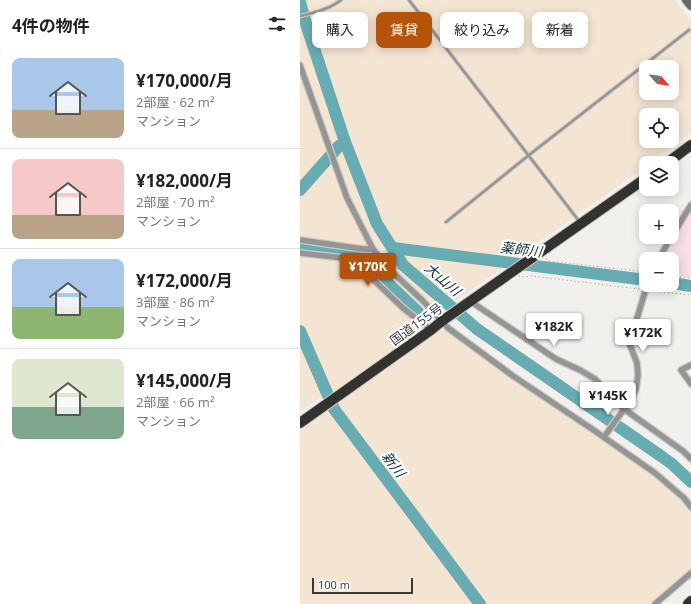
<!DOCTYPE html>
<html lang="ja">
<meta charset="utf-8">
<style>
:root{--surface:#fff;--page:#f6f6f6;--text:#222;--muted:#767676;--line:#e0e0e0;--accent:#b45309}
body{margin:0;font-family:"Open Sans","Noto Sans JP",sans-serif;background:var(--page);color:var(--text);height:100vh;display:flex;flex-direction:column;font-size:15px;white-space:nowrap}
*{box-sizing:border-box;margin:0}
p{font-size:13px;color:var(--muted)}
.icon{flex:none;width:22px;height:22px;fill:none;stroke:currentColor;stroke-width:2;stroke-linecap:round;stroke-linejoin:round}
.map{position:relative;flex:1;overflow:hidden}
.drawer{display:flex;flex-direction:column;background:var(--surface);width:300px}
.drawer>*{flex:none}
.banner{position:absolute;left:12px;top:12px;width:319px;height:36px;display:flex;gap:8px}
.needle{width:26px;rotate:118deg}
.buttons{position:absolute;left:339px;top:60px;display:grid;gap:8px}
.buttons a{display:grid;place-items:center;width:40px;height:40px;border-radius:8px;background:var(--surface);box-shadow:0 2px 10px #0003;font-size:20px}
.scale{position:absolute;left:12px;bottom:10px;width:101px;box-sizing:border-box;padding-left:4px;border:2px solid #3a3938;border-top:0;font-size:11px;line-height:14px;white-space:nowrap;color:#3a3938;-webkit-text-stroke:3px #fff;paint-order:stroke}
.price{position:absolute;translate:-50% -34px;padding:0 9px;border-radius:4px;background:#fff;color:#222;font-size:13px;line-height:26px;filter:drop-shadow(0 1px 2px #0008)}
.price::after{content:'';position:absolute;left:50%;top:24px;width:12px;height:9px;margin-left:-6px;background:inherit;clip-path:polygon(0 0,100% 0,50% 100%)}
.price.current{background:var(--accent);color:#fff}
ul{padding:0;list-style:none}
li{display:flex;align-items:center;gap:12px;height:100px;padding:0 12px}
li+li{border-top:1px solid var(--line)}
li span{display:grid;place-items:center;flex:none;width:112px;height:80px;border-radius:8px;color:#555}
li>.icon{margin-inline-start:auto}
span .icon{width:48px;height:48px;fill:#fffc;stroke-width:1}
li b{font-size:17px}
h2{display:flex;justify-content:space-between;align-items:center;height:48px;padding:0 12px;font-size:17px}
.pill{padding:0 14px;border-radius:8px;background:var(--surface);box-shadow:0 2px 10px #0003;font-size:14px;line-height:36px}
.pill.current{background:var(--accent);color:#fff}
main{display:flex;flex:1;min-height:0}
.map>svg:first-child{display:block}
.commercial{fill:#f9dfe5}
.industrial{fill:#f4e4d2;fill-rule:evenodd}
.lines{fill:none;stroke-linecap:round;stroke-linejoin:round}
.river{stroke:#66acb2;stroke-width:12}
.lane-casing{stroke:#cdcbc9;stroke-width:4.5}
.street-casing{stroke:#cdcbc9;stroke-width:8}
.secondary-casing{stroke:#cdcbc9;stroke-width:10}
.highway-casing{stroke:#cdcbc9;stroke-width:12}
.path{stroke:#949290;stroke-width:1;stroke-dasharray:1 3;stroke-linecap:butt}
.lane{stroke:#959593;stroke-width:2.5}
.street{stroke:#959593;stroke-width:5.5}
.secondary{stroke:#6a6967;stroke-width:8}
.highway{stroke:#33322f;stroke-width:10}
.labels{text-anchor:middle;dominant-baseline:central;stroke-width:4;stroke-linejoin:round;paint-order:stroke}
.street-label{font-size:13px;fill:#3a3938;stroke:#fff}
.water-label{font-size:14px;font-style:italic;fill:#0f3336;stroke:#fff}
</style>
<main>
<section class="drawer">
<h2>4件の物件<svg class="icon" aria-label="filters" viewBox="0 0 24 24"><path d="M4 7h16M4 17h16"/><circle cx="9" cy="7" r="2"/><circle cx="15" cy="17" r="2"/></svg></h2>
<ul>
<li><span style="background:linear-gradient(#a9c7e8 65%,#b9a48a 0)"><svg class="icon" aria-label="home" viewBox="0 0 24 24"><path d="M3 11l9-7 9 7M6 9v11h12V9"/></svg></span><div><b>¥170,000/月</b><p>2部屋 · 62 m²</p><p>マンション</p></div></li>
<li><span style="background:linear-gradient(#f6c9c9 70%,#b9a48a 0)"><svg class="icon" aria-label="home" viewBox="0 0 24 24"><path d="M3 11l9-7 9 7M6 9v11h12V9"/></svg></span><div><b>¥182,000/月</b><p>2部屋 · 70 m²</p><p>マンション</p></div></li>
<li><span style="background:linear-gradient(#a9c7e8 60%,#8fb573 0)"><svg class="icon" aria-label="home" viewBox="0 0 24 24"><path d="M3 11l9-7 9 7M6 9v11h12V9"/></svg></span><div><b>¥172,000/月</b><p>3部屋 · 86 m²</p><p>マンション</p></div></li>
<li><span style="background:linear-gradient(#dfe7d0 60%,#7fa58c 0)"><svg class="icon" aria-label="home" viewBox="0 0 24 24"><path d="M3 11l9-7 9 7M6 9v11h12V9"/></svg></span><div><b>¥145,000/月</b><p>2部屋 · 66 m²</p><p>マンション</p></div></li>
</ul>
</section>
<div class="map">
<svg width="391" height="604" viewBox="0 0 391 604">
<rect width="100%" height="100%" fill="#f2f0ed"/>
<!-- commercial -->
<polygon class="commercial" points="391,210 391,277 372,275 372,259 360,259"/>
<!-- industrial -->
<g class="industrial">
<path d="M0,0h375l16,21v112l-41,30h-4v3l-207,147 -15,14 -1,4 -87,62 -15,4 -21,14zM346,67h26v26h-26zM346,115h26v26h-26z"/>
<polygon points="140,331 144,331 326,455 383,501 391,512 391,568 349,604 0,604 0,431"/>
</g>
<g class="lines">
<!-- river -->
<g class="river">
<polyline points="0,2 7,27 45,142 77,224 103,265 177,329 361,456 372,464 391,482"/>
<polyline points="0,190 38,147 45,142"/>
<polyline points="0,247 46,253 64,260 118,312"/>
<polyline points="93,248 346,280"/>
<polyline points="372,283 391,286"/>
<polyline points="0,331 34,409 180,604"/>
</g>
<!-- lane casing -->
<g class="lane-casing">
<g id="lane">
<polyline points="109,0 279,221"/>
<path d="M0,16c14,-3 30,-7 41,-16"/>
<polyline points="146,222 229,155 389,30"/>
</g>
</g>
<!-- street casing -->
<g class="street-casing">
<g id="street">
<polyline points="0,65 47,198 73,249"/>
<polyline points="372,236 391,205"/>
<polyline points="0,240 63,249 73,249 87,267 122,300 148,328 213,376 292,429 355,473 384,498 391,507"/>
<polyline points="0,253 43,258 57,264 103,308 131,330"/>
<polyline points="359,259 371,237"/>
<polyline points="170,301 256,359 280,370 295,379 324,409 383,451 391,459"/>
<polyline points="391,365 381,370 391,384"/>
<polyline points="304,437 330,401 336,389 338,375 337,363 330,345 332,335 347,285"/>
<polyline points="355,604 391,573"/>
</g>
</g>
<!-- secondary casing -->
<g class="secondary-casing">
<polyline id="secondary" points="386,0 391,6"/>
</g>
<!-- highway casing -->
<g class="highway-casing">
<g id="highway">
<polyline points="367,163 391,145"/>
<polyline points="0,423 131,330 142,321 346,178"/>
<polyline points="388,604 391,601"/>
</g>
</g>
<!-- path -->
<g class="path">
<polyline points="246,259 249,261 346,272"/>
<polyline points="219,276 221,277 232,276 339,289"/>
<polyline points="372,276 391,278"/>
<polyline points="352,291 391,295"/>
<polyline points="0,345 22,396"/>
<polyline points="30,411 173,604"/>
</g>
<!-- lane -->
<use href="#lane" class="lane"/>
<!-- street -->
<use href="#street" class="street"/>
<!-- secondary -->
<use href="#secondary" class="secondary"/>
<!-- highway -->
<use href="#highway" class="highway"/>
</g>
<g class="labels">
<!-- street labels -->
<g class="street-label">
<text transform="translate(116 324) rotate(-36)">国道155号</text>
</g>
<!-- water labels -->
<g class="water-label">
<text transform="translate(221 249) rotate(7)">薬師川</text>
<text transform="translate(143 279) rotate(41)">大山川</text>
<text transform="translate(94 464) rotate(53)">新川</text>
</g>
</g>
</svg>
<div class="buttons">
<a><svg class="needle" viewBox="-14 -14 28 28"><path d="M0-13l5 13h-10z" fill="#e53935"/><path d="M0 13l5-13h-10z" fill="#767676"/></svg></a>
<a><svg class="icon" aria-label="locate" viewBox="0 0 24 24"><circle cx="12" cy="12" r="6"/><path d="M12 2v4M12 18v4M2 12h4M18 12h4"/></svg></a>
<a><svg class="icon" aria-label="layers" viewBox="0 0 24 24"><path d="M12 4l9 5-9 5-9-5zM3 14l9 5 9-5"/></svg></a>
<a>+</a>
<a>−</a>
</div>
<div class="scale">100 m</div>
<b class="price current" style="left:68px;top:287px">¥170K</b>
<b class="price" style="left:254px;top:347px">¥182K</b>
<b class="price" style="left:343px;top:353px">¥172K</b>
<b class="price" style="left:308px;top:416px">¥145K</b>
<div class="banner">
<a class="pill">購入</a>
<a class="pill current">賃貸</a>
<a class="pill">絞り込み</a>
<a class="pill">新着</a>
</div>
</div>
</main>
